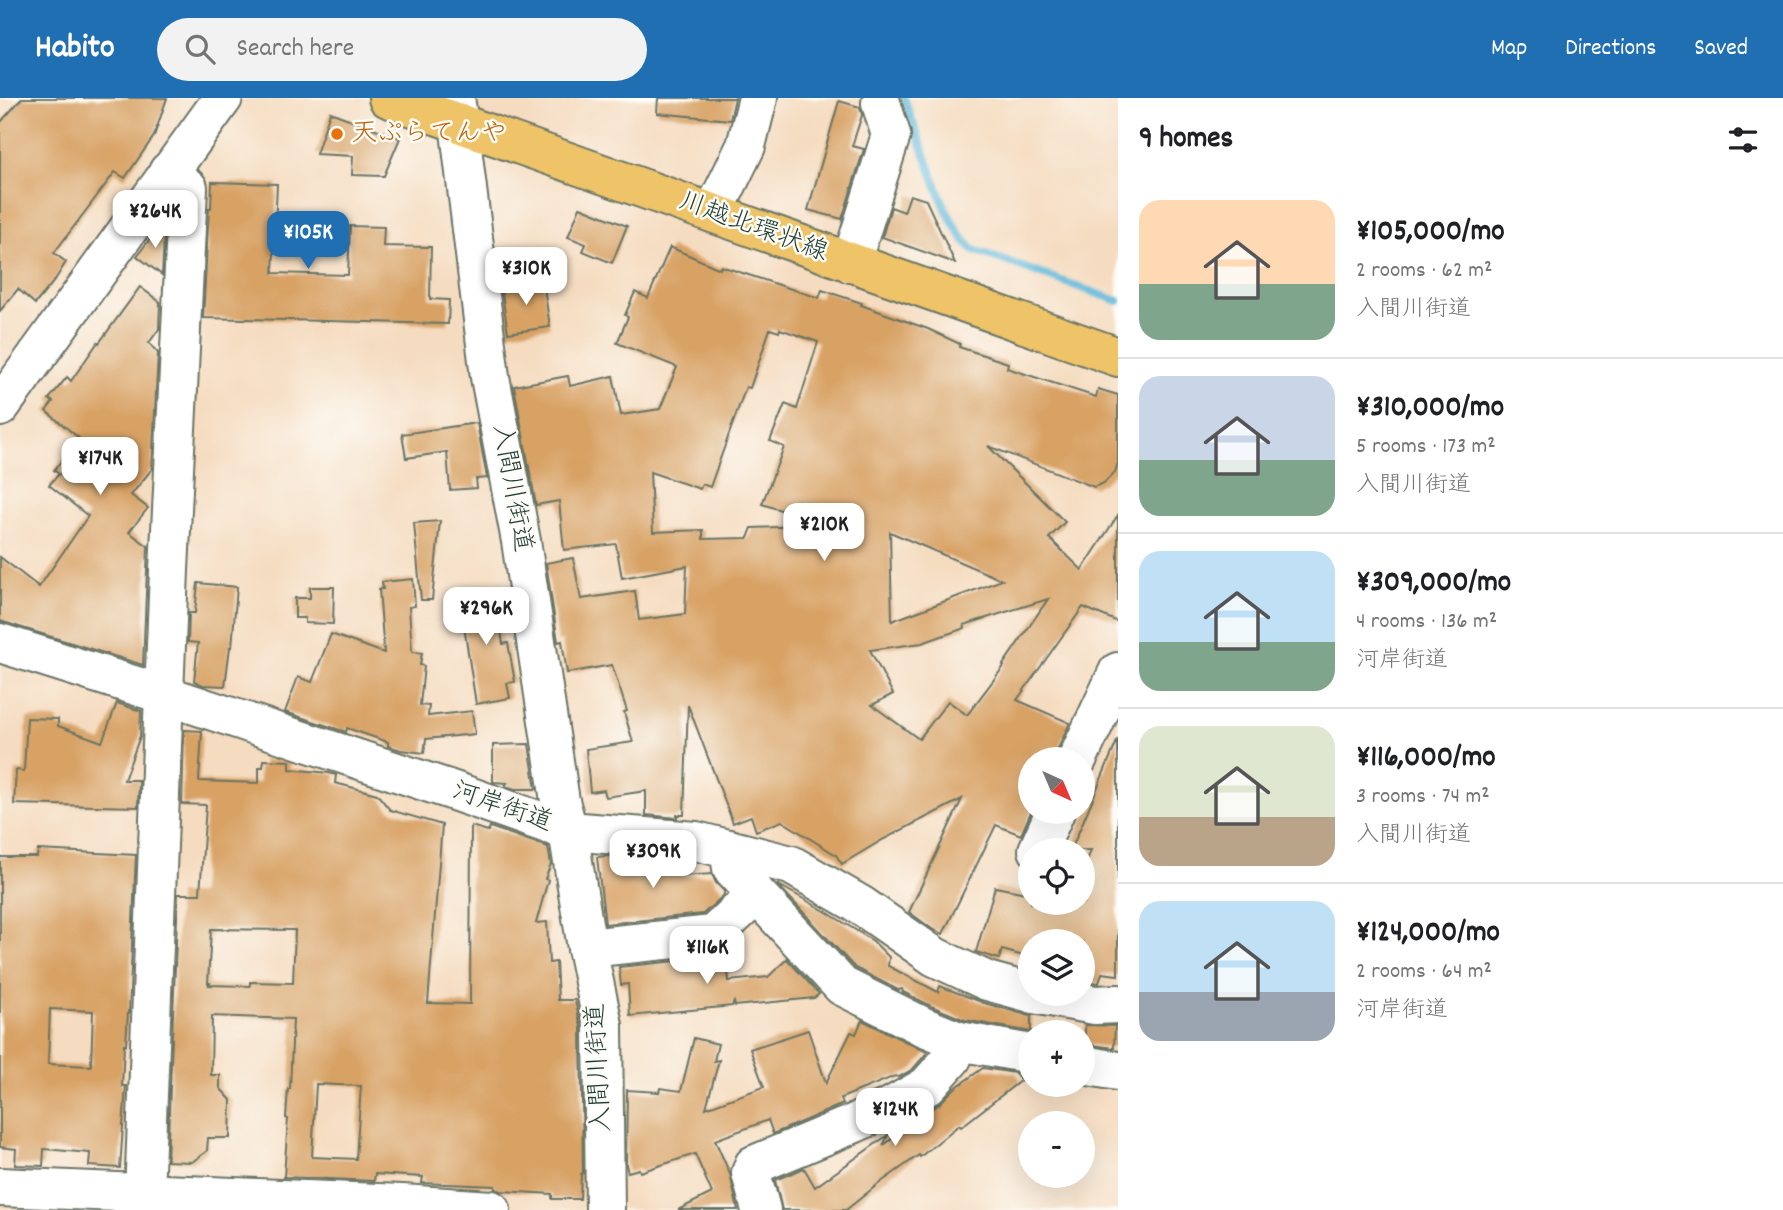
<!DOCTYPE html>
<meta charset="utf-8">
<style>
:root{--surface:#fff;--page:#f2f2f2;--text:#202124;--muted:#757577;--line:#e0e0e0;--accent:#1f6fb2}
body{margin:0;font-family:Dekko,"Klee One",sans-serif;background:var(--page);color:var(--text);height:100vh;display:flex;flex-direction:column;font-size:26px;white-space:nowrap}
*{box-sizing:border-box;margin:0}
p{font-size:23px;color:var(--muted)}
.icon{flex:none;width:38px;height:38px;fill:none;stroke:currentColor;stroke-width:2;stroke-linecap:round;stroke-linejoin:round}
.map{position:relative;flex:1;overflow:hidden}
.side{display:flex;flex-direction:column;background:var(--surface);width:665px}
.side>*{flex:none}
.needle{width:46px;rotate:136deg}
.buttons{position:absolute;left:1018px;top:649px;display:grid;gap:14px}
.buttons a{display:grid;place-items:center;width:77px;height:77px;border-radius:50%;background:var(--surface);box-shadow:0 7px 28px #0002;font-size:35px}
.price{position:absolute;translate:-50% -60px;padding:0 16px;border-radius:14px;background:#fff;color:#222;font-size:23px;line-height:46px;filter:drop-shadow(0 2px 4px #0008)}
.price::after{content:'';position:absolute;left:50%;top:42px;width:21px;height:16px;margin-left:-10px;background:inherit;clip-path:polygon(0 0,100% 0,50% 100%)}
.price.current{background:var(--accent);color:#fff}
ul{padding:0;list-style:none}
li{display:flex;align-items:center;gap:21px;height:175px;padding:0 21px}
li+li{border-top:2px solid var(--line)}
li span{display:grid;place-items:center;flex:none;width:196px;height:140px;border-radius:21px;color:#555}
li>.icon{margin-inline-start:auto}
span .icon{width:84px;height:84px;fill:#fffc;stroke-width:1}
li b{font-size:30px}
h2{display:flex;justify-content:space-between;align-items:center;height:84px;padding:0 21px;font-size:30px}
header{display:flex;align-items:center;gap:42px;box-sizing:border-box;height:98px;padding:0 35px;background:var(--accent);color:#fff}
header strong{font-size:33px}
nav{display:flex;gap:38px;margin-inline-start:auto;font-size:24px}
.search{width:490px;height:63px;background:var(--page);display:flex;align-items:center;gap:18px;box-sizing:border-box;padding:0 24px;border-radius:38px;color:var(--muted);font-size:26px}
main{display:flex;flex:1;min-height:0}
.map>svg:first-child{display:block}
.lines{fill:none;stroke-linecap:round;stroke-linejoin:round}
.stream{stroke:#5ab6d8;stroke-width:8}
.building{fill:#d8a265;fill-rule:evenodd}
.minor-casing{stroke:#6a7465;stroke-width:42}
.major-casing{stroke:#6a7465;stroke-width:42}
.minor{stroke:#fff;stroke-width:38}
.major{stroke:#efc469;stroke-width:38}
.food-dot{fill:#e8710a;stroke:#fdfcf7;stroke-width:2.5}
.labels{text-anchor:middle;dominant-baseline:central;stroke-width:5;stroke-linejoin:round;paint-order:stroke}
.food-label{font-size:26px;fill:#c56008;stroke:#fdfcf7;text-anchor:start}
.street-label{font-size:26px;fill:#1f3d34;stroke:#fdfcf7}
</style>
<header>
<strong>Habito</strong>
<div class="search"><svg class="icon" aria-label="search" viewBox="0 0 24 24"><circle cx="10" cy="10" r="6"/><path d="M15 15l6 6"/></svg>Search here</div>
<nav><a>Map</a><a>Directions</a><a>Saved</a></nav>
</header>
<main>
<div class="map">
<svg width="1118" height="1112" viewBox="0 0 1118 1112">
<rect width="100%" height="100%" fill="#fdfcf7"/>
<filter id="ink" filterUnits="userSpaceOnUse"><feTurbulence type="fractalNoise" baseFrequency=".0143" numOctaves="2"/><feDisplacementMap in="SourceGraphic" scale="14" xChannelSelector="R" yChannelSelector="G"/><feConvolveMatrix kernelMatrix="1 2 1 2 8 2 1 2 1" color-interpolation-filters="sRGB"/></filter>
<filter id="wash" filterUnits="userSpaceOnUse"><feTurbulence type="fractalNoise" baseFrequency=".00686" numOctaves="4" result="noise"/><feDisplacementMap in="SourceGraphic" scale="28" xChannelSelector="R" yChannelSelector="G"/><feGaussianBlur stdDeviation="1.57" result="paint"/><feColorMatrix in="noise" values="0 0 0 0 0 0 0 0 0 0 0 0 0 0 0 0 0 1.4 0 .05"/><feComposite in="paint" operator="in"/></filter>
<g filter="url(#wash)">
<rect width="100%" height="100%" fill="#f5dbbf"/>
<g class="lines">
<!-- stream -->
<path class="stream" d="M904,0c5,17 13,34 19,51 11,29 27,82 51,101l144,51"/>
</g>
<g id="blocks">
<!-- building -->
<g class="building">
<polygon points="22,0 167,0 154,38 125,80 115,74 54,155 66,164 55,182 35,206 18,191 0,213 0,25"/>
<polygon points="658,0 735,0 730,22 657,15"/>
<polygon points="839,3 860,9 862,17 852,48 864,51 842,121 808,112"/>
<polygon points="330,14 400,40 384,78 352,77 353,58 316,56"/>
<polygon points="212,84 277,86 273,175 348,177 350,128 384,129 383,148 431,149 430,201 449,202 448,226 203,220 209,110 211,110"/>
<polygon points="910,97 926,102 955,165 882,139 891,109 904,114"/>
<polygon points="580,109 627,128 612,165 583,153 586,146 568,139"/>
<polygon points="165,121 162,177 137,158"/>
<path d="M670,149l50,22 1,-3 98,32 3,-8 40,13 -1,2 67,24 32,15 -1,3 49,16 -1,5 89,29 2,-8 20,6v68l-3,9 -11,11 -10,4 -106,-41 77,76 -16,16 33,32 36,-55v107l-35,-15 -66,93 53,23 -13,28 -1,9h-25v52l-10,23 -25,-10 -53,109 -11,-5 -23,-17 53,-113 -80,41 -40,24 -6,-9 -54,-34 -26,10 -5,-15 -18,7 -45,-118 -4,110h-7v3l-31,-3v-24l-40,6 -2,-7 -14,2 -4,-43 47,-7 -9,-30 3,-1 -15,-46 -45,8 -5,-32 -4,1 -12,-79 27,-5 8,41 54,-8 4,29 46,-6 2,-48 -65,12 -6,-34 -52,6 -5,-49 -23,4 -22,-119 54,-10 2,10 43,-10 8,39 39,-6 17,-42 -60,-24 11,-26 -3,-2 10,-23 13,6zM770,231l9,3 1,-3 38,13 -21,67 -12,-5 -15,37 14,6 -22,57 66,21 -76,3 -4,10 -45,1v-9l-50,2 -3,-60 50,17 2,-5 8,3 36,-100 4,1zM890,434l112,48 -110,41zM1048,501l-45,66 1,1 -37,49 -19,-14 -29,38 -47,-34 21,-11 -23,-44 52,-7 43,-15 -1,-3z"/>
<polygon points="543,183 550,229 508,235 501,189"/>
<polygon points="140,189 160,204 159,231 149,245 158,255 152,371 131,397 148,410 129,434 148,448 143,567 0,523 0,459 39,489 88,418 49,387 59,376 54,372 80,341 46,313 53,304 49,301 67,279 71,283 98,244 99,245"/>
<polygon points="477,325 487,380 476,381 477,390 450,392 447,354 406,360 402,336"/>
<polygon points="440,423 432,502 421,502 414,425"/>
<polygon points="413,481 415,508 409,509 412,554 422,555 420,567 424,568 420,607 429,608 428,618 472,613 475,636 426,641 424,655 401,652 388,648 388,644 347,630 346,634 285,614 298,579 312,584 331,536 384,555 379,491 383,491 382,484"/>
<polygon points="198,485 237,489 232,549 230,549 225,588 203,587 194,583 198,545 188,544 189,515 195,515"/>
<polygon points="310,489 334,489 333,526 305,525 305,520 295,520 295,500 310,500"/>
<polygon points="494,491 503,546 508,545 515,584 507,585 510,600 476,606 459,496"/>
<polygon points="117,605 141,613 140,638 124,682 139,682 138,709 14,706 16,672 24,673 27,620 58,621 58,628 102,644"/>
<path d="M184,632l18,1 -3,50 60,2v-16h4l1,-7 26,1v8l39,4 7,2 -1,8 42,11 13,16 52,15 -14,178 42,1 1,-178 17,5 2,-4 58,20 3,17 -6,15 3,1 -12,43 11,-1 2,41 7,-1 2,38h17l6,27 2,146 -2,1 -1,25h-28v-5l-50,-3 -7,-2v-3l-73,-3 1,-6 -48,-3 -1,7 -90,-4 4,-58 -2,-1 2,-29h2l3,-70 -81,-3 -1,59h9v13l11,12 -1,38h-22l-1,13 -15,11 -25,-1 11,-267h22l6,-89 -24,-1zM211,831l84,1 -2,53 -43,-1v4l-41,-1 1,-2h-2zM316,986l45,2 -5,73 -44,-2z"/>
<polygon points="1118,641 1118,877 1102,875 1099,885 1083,883 1083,844 1031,844 1031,860 1002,852 999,861 976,854 995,789 1031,796 1031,805 1083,805 1083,774 1091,752 1071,752"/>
<polygon points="529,646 536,691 515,691 505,688 507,685 493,684 493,647"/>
<path d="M38,752l98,5 -7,158 -1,-1 -2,33 -2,-1 -2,42h4l-6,82 -31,-2 1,-13 -46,-4 -1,17 -28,-1 1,-16 -16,-2v-290h37zM50,911l43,2 -2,55 -43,-2z"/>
<polygon points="606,758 680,764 682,778 712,776 716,785 724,793 724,797 703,816 605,826 597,759"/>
<polygon points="777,786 825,813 873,843 889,859 888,868 938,894 940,888 984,905 1031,918 1031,934 965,922 931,908 903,894 902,891 898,892 855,870"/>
<polygon points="726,854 729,883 768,879 787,861 819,896 814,900 735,908 734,904 732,908 630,918 628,886 621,887 619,869 715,859"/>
<polygon points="862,922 927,954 926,956 913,971 899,979 895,978 841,1000 843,1006 773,1036 768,1022 715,1042 730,1076 738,1112 678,1112 712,1095 695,1056 640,1074 639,1071 628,1074 626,1067 627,992 659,994 660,990 681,993 694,940 718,946 714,963 719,962 706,1010 764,989 750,951 808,932 826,985 851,934 856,936"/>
<polygon points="1085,927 1115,928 1114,950 1085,946"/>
<polygon points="983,970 1015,975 1021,982 961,1029 959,1027 920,1059 919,1057 877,1087 846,1112 782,1112 775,1082 804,1070 815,1089 888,1037 883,1048 921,1017 938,1007 955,990"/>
</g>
</g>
</g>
<g filter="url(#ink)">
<use href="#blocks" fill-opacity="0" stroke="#6a7465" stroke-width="2"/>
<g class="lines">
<!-- minor casing -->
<g class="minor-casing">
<g id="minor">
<polyline points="455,0 459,25 490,279 521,443 560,703 568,733 587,850 603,927 605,1112"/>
<polyline points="713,115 746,48 758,0"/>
<polyline points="851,165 891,37 881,5"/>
<polyline points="0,309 223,0"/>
<polyline points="0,545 165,597 451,692 568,733 696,743 791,767 862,808 935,859 987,883 1031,895"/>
<polyline points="1077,662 1118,574"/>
<polyline points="729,751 732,770 842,888 922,928 959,943 1031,956"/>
<polyline points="1038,752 1055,714"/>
<polyline points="587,850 713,837 756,797"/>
<polyline points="1034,896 1095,907 1118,906"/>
<polyline points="1083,967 1118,973"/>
<polyline points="0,1089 402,1106 491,1112"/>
<polyline points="151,1112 144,1097 169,472 188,90 168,74"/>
<polyline points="761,1112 751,1075 754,1067 855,1025 894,1007 927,988 952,960 959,943"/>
</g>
</g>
<!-- major casing -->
<g class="major-casing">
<polyline id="major" points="388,0 1118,259"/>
</g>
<!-- minor -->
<use href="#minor" class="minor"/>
<!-- major -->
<use href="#major" class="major"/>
</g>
</g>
<!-- markers -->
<circle class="food-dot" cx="337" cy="36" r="7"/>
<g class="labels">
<!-- food labels -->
<g class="food-label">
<text x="351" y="36">天ぷらてんや</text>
</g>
<!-- street labels -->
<g class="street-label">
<text transform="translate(753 130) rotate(20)">川越北環状線</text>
<text transform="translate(511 390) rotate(80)">入間川街道</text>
<text transform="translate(502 710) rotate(19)">河岸街道</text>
<text transform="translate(600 970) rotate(-93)">入間川街道</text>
</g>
</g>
</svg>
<div class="buttons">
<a><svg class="needle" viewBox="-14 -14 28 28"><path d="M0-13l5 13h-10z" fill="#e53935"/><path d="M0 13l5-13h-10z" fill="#757577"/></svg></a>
<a><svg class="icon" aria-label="locate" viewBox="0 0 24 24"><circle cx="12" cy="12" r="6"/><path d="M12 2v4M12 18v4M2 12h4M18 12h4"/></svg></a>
<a><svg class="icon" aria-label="layers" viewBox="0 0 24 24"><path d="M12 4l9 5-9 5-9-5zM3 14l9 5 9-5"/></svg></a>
<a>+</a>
<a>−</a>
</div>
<b class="price" style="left:155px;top:152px">¥264K</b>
<b class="price current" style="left:308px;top:173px">¥105K</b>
<b class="price" style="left:526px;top:209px">¥310K</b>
<b class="price" style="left:100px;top:399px">¥174K</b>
<b class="price" style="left:824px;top:465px">¥210K</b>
<b class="price" style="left:486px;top:549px">¥296K</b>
<b class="price" style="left:653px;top:792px">¥309K</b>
<b class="price" style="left:707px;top:888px">¥116K</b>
<b class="price" style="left:895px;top:1050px">¥124K</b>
</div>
<section class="side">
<h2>9 homes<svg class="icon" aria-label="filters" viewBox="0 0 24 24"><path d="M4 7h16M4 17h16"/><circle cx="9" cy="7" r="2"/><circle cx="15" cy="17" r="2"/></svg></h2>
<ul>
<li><span style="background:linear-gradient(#ffd9b3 60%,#7fa58c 0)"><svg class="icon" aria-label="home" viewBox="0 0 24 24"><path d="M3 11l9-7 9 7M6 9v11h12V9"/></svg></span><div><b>¥105,000/mo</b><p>2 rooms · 62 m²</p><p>入間川街道</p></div></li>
<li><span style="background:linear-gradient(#c9d6e8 60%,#7fa58c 0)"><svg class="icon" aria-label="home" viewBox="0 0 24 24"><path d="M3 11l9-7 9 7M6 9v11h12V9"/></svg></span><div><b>¥310,000/mo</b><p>5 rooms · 173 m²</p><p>入間川街道</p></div></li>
<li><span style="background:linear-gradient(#bfe0f5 65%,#7fa58c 0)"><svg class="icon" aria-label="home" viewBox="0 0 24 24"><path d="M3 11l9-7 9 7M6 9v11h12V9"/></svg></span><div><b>¥309,000/mo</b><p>4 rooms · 136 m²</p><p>河岸街道</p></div></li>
<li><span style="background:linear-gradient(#dfe7d0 65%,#b9a48a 0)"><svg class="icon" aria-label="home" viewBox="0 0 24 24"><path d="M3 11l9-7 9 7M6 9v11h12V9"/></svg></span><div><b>¥116,000/mo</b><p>3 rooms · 74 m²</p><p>入間川街道</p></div></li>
<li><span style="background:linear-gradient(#bfe0f5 65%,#9aa5b1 0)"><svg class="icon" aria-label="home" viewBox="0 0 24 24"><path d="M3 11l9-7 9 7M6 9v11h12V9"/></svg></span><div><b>¥124,000/mo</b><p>2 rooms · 64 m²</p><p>河岸街道</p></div></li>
</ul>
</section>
</main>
